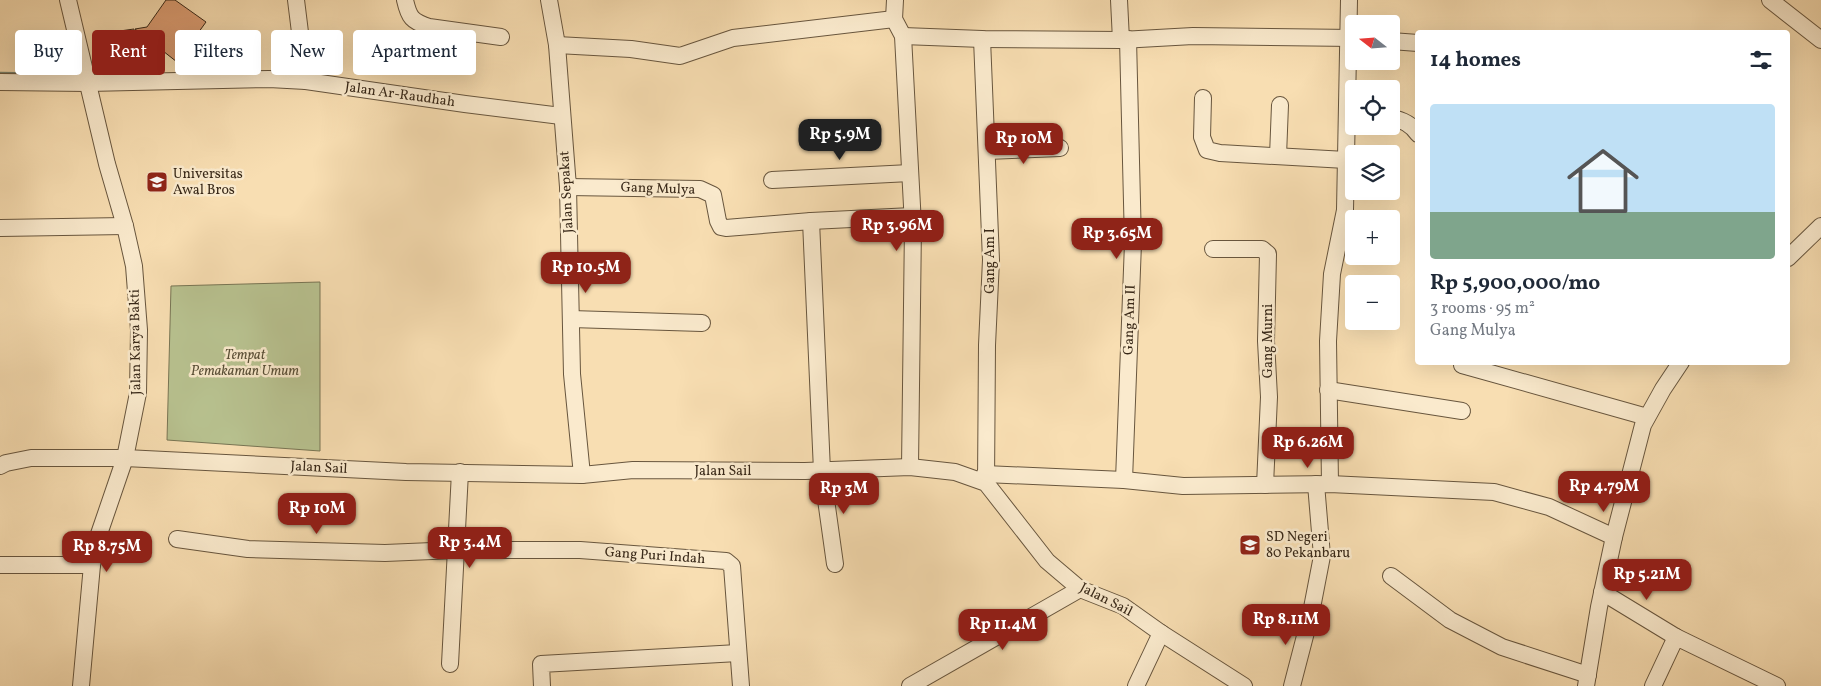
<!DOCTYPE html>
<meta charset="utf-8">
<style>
:root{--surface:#fff;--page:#f6f6f7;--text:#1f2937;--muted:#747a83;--line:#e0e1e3;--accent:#8f2418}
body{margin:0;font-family:Vollkorn,serif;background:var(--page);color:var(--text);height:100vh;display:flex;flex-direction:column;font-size:19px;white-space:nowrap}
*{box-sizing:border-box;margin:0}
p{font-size:16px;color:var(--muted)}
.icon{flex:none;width:28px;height:28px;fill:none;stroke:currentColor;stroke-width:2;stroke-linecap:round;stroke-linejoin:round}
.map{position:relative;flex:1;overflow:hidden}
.drawer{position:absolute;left:1415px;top:30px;width:375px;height:335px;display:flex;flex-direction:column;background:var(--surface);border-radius:5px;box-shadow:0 5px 20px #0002}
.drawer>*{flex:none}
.top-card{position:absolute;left:15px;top:30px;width:475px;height:45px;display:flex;gap:10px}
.needle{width:32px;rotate:287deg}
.fabs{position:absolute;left:1345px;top:15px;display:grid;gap:10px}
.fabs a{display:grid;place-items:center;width:55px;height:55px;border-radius:5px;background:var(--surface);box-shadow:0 5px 20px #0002;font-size:25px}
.price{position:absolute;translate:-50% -42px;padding:0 11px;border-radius:10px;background:var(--accent);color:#fff;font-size:16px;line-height:32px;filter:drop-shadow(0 1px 2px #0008)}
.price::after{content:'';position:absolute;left:50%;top:30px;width:15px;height:11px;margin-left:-8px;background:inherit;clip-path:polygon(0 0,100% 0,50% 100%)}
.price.active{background:#222;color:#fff}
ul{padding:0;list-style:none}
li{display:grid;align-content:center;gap:10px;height:265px;padding:0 15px}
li+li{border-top:1px solid var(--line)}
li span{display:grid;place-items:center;height:155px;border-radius:5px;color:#555}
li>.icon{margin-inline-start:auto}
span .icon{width:90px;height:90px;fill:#fffc;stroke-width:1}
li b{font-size:21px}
h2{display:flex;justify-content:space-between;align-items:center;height:60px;padding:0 15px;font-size:21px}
.tag{padding:0 18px;border-radius:5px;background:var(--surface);box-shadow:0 5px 20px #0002;font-size:18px;line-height:45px}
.tag.active{background:var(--accent);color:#fff}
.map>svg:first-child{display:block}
.green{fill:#b8c290;stroke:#787554}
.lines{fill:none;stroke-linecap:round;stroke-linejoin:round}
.stream{stroke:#75816e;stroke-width:4.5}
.building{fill:#db9d73;stroke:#382818}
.minor-casing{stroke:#68563e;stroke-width:18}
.minor{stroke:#faeacd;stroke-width:16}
.labels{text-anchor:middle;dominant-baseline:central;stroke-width:5;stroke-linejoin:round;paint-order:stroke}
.street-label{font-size:14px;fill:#382818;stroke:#faeacd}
.poi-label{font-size:14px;fill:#382818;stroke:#faeacd;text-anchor:start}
.park-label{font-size:14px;font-style:italic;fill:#584e36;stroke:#faeacd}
</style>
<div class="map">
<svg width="1821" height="686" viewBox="0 0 1821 686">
<rect width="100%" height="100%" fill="#f8deb2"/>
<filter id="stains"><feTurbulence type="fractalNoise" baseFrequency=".004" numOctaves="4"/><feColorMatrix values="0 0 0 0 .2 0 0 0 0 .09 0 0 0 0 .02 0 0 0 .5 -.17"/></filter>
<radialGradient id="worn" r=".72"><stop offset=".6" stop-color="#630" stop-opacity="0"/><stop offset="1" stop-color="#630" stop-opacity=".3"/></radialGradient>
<!-- green -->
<polygon class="green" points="320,282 320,451 167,440 171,286"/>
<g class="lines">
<!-- stream -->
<polyline class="stream" points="0,74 67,75"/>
</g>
<!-- building -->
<g class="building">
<polygon points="166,0 175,0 206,22 177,62 135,29 147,27"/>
<polygon points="134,29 136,50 101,54 98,34"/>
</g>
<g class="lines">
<!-- minor casing -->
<g class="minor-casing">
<g id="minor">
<polyline points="68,0 107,164 125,226 134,266 139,330 138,393 125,458 99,534 92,565 81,686"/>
<polyline points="296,0 306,81"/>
<path d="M405,0c4,18 7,21 24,27l72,10"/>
<polyline points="549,0 557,45 568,187 572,374 582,475"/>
<polyline points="895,0 894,19 903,36 913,225 910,467"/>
<polyline points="1119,0 1121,40"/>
<polyline points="1770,0 1821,40"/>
<polyline points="903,36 982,39 1121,40 1193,36 1354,38"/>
<polyline points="982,39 991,260 987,345 986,483"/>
<polyline points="1391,41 1418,43"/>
<polyline points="557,45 631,49 680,56 733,38 894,19"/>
<polyline points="0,82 88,83 269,79 306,81 465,104 561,116"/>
<polyline points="1203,98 1202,137 1207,150 1220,153 1346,160"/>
<path d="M1391,118c12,2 20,6 27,16"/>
<polyline points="987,151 1060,148"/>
<polyline points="1278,156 1280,105"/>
<polyline points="772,180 910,173"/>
<polyline points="568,187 700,189 713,195 718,221 721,227 726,228 811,221 912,216"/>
<polyline points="811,221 822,471 835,564"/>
<polyline points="0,228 125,226"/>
<polyline points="1213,249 1262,249 1268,254 1266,341 1269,397 1265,485"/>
<polyline points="1788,258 1821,226"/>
<polyline points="571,319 702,323"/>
<polyline points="1462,365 1647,417"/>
<polyline points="1328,390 1462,411"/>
<polyline points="0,466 6,463 31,458 125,458 406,472 582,475 633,470 805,471 910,467 955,472 986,483 1047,561 1080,589 1123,606 1161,633 1244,686"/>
<polyline points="985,474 1124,480 1183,486 1330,484 1494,492 1549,507 1614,537"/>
<polyline points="1124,480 1133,243 1128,39"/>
<polyline points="1330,484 1328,341 1332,274 1345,210 1349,0"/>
<polyline points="177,539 248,549 385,553 456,550 580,550 726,561 732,566 741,686"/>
<polyline points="0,565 92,565"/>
<polyline points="1391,576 1450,620 1502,647 1588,675"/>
<polyline points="1602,592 1676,637"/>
<polyline points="450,664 460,472"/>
<polyline points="542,686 541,664 738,653"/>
<polyline points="910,686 1080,589"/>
<polyline points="1136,686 1161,633"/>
<polyline points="1292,686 1311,613 1322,556 1316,484"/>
<polyline points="1586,686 1599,607 1614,537 1643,425 1663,389 1681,362"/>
<polyline points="1653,686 1676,637 1777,686"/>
</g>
</g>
<!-- minor -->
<use href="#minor" class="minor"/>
</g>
<!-- icons -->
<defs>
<g id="university-square" transform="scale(1.125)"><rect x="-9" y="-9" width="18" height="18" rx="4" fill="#8f2418" stroke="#faeacd"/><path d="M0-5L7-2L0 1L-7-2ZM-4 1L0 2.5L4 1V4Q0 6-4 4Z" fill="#fff"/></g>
<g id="school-square" transform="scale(1.125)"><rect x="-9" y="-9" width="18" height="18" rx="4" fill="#8f2418" stroke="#faeacd"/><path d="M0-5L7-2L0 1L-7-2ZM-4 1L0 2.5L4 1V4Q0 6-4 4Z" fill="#fff"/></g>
</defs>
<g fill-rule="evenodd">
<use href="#university-square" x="157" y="182"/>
<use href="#school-square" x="1250" y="545"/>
</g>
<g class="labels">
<!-- street labels -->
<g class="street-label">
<text transform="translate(400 95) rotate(8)">Jalan Ar-Raudhah</text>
<text transform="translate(658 189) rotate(2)">Gang Mulya</text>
<text transform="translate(567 192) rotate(-93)">Jalan Sepakat</text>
<text transform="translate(990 261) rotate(-90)">Gang Am I</text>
<text transform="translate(1130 320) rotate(-88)">Gang Am II</text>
<text transform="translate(1268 341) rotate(-90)">Gang Murni</text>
<text transform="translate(136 342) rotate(-91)">Jalan Karya Bakti</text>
<text transform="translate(319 468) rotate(3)">Jalan Sail</text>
<text x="723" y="471">Jalan Sail</text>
<text transform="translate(655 556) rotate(4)">Gang Puri Indah</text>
<text transform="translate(1106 600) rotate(27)">Jalan Sail</text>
</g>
<!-- poi labels -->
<g class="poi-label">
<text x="173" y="174">Universitas<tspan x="173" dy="16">Awal Bros</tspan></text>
<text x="1266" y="537">SD Negeri<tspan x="1266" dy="16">80 Pekanbaru</tspan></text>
</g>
<!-- park labels -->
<g class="park-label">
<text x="245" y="355">Tempat<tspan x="245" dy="16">Pemakaman Umum</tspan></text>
</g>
</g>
<rect width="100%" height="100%" filter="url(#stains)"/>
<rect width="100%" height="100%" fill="url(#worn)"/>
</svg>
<div class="fabs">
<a><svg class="needle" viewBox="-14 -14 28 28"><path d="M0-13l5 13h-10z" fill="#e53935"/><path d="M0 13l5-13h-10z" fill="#747a83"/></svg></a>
<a><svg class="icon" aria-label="locate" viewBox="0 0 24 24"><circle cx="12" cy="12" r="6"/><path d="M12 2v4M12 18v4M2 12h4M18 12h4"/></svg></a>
<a><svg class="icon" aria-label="layers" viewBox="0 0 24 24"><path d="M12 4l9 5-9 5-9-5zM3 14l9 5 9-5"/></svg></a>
<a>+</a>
<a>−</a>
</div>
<b class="price active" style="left:840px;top:161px">Rp 5.9M</b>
<b class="price" style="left:1024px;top:165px">Rp 10M</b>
<b class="price" style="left:897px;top:252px">Rp 3.96M</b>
<b class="price" style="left:1117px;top:260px">Rp 3.65M</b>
<b class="price" style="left:586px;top:294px">Rp 10.5M</b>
<b class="price" style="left:1308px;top:469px">Rp 6.26M</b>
<b class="price" style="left:1604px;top:513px">Rp 4.79M</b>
<b class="price" style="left:844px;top:515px">Rp 3M</b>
<b class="price" style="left:317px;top:535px">Rp 10M</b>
<b class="price" style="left:470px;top:569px">Rp 3.4M</b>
<b class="price" style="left:107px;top:573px">Rp 8.75M</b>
<b class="price" style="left:1647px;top:601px">Rp 5.21M</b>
<b class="price" style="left:1286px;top:646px">Rp 8.11M</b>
<b class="price" style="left:1003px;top:651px">Rp 11.4M</b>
<div class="top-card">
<a class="tag">Buy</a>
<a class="tag active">Rent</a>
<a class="tag">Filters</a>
<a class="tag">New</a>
<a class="tag">Apartment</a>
</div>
<section class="drawer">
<h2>14 homes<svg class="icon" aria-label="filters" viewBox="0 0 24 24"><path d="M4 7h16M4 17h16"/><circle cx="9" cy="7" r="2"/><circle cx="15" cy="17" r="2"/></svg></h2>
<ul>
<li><span style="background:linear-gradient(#bfe0f5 70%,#7fa58c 0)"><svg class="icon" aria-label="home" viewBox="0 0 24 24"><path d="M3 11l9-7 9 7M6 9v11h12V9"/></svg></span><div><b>Rp 5,900,000/mo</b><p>3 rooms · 95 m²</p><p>Gang Mulya</p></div></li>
</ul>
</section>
</div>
